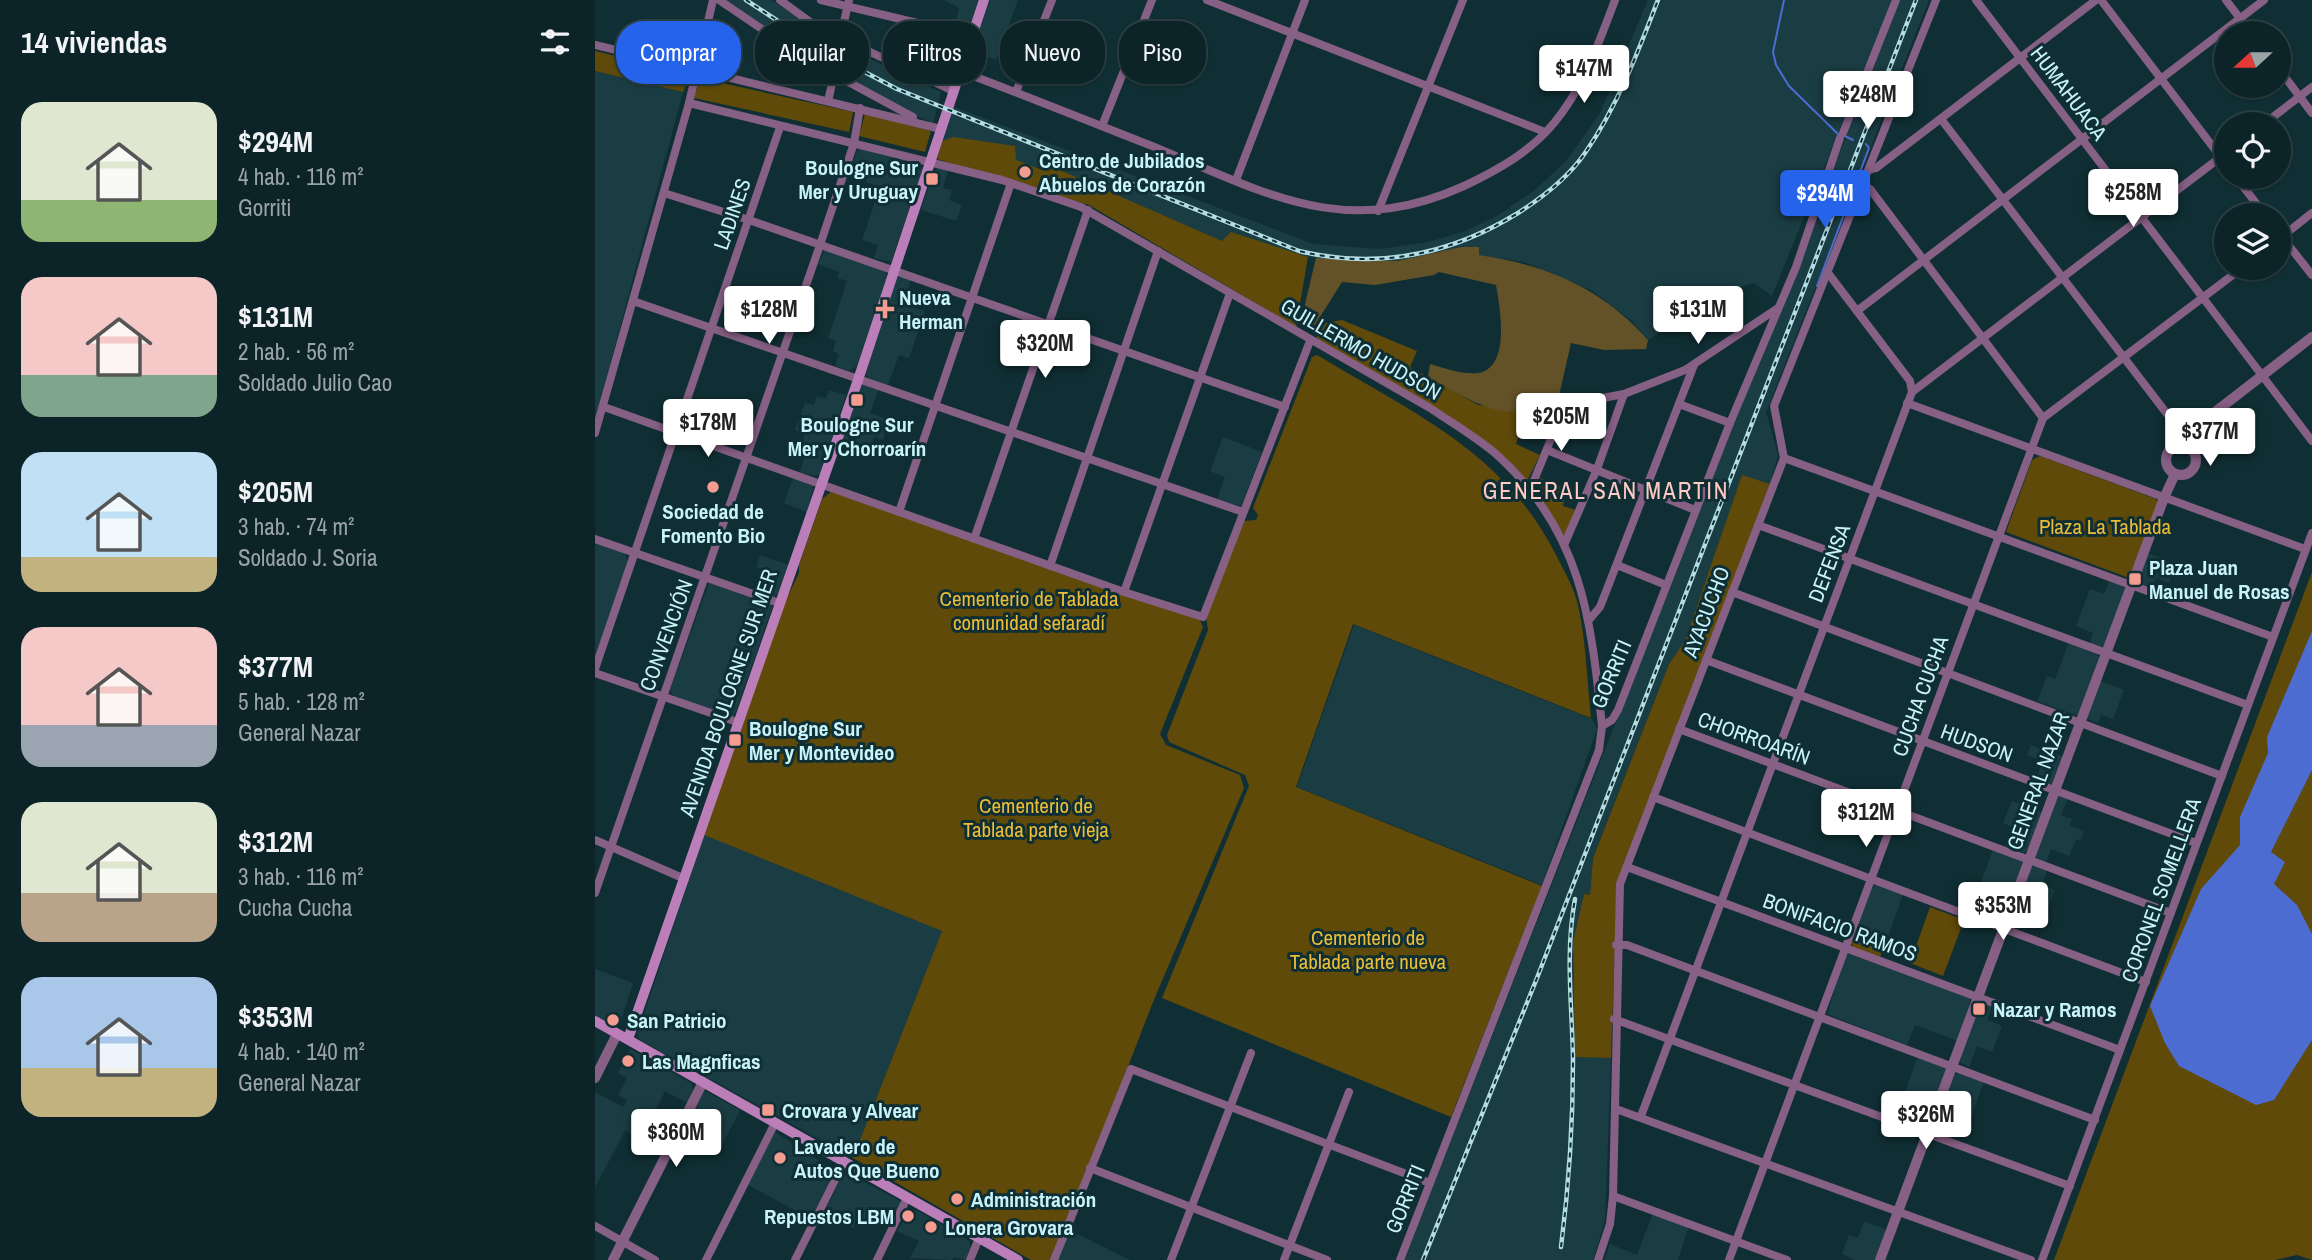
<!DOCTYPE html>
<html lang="es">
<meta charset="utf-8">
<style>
:root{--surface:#0c2327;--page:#1a2f33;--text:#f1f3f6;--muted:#9aa4a7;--line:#2c4044;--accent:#2563eb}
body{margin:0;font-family:"Archivo Narrow",sans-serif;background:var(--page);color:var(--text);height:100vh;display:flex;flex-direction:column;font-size:26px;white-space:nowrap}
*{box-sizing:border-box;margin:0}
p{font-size:23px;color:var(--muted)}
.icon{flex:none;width:38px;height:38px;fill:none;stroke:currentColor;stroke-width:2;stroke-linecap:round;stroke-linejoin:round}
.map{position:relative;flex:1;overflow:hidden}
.details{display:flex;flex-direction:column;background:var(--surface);width:595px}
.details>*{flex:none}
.top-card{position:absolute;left:21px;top:21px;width:665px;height:63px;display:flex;gap:14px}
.needle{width:46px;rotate:249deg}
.tools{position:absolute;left:1619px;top:21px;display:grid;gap:14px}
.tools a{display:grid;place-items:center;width:77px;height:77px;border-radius:50%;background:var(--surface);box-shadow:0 2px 5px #0004,0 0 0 2px var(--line);font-size:35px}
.price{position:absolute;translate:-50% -60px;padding:0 16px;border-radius:7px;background:#fff;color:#222;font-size:23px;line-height:46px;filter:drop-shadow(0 2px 4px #0008)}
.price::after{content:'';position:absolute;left:50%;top:42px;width:21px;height:16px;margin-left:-10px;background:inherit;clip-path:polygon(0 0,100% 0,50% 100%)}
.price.on{background:var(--accent);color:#fff}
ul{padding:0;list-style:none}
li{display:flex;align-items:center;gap:21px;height:175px;padding:0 21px}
li span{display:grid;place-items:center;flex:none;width:196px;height:140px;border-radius:21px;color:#555}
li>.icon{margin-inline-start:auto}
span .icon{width:84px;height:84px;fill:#fffc;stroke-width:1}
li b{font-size:30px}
h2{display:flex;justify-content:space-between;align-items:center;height:84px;padding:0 21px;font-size:30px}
.tag{padding:0 24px;border-radius:28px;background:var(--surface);box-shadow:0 2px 5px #0004,0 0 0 2px var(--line);font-size:24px;line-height:63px}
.tag.on{background:var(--accent);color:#fff}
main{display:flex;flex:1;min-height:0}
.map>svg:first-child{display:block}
.built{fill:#1a3d43}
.green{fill:#604a09}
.forest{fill:#635228}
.water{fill:#4d6cd2}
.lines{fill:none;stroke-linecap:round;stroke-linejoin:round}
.stream{stroke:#4d6cd2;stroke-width:2}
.minor{stroke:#876085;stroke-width:8}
.tertiary{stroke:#876085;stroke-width:10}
.secondary{stroke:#bb7eb9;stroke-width:10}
.rail-casing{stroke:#b2dde4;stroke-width:4.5}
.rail{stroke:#102f34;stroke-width:2;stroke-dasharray:5;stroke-linecap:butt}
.poi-dot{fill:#f59c91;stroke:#102f34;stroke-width:2.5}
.labels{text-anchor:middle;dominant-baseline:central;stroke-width:6;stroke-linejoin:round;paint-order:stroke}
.street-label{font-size:21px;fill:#c7f4fb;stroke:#102f34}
.poi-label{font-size:21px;font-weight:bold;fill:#c7f4fb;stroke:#102f34;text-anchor:start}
.park-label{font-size:21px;fill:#edbd36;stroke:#102f34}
.neighbourhood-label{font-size:23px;letter-spacing:2px;fill:#ffcbc4;stroke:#102f34}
</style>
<main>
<section class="details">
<h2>14 viviendas<svg class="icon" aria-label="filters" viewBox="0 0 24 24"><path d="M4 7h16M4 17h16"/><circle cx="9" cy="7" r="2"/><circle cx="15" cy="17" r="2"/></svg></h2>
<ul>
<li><span style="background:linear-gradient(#dfe7d0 70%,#8fb573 0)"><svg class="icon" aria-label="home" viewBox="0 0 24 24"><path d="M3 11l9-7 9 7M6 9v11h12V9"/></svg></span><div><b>$294M</b><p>4 hab. · 116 m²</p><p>Gorriti</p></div></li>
<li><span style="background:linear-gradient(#f6c9c9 70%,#7fa58c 0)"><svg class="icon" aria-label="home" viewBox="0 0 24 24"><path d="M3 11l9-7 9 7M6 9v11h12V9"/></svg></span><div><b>$131M</b><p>2 hab. · 56 m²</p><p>Soldado Julio Cao</p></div></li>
<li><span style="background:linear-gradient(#bfe0f5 75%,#c2b280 0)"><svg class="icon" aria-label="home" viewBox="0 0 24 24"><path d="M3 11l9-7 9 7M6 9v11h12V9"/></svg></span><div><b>$205M</b><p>3 hab. · 74 m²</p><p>Soldado J. Soria</p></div></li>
<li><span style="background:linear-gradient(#f6c9c9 70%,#9aa5b1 0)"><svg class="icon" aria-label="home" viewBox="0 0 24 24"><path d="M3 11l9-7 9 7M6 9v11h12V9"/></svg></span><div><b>$377M</b><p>5 hab. · 128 m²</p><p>General Nazar</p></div></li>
<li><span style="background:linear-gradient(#dfe7d0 65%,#b9a48a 0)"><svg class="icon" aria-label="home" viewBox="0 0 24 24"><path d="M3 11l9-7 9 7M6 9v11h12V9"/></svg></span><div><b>$312M</b><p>3 hab. · 116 m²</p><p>Cucha Cucha</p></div></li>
<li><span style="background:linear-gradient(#a9c7e8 65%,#c2b280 0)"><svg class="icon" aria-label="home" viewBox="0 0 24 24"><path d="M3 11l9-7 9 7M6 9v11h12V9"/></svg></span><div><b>$353M</b><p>4 hab. · 140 m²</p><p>General Nazar</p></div></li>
</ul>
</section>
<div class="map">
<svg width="1717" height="1260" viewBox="0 0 1717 1260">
<rect width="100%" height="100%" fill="#102f34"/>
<!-- built -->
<g class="built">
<polygon points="128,0 176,0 245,45 346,92 338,124 209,55"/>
<polygon points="349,0 387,0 374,32 359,29 364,8"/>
<polygon points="395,0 423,0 401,60 393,57 389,67 382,64 378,74 372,66"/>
<polygon points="1053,0 1297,0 1177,296 1159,283 1089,303 1066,332 1053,340 1037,321 996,290 929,262 884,255 866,247 802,261 743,261 713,257 674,247 627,241 451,165 447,170 347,141 357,106 718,244 784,249 834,242 870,231 902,216 940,190 971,161 1005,113"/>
<polygon points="1305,0 1334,0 1171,412 1183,455 1175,484 1147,476 1090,641 1074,664 998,857 995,896 989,894 978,942 980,1057 1016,1058 1010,1220 998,1260 809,1260"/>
<polygon points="356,34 371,41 355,87 344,83 349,70 338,65 343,50 351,52"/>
<polygon points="0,71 88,92 0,420"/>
<polygon points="266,149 325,163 328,169 296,262 279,258 283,245 267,240 285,187 271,182 275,169 258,163 262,150"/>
<polygon points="344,168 353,170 348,188 357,190 354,200 367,205 361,221 326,210 339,170"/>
<polygon points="230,250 290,271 293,276 263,365 254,371 240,366 244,354 238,351 241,341 233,338 252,281 242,278 244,272 223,264"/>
<polygon points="309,276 316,279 312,293 323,297 319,308 330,311 314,358 304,355 293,385 274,378 270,373 302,278"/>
<polygon points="266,384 284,388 275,413 292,419 288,440 279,437 274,451 246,442"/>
<polygon points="234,390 251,395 225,474 218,476 205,472 211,453 204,450 210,434 200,430 210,403 219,405 222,396 231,399"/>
<polygon points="628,437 667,452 646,506 622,499 630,477 615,471"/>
<polygon points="199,476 219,485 212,512 189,503"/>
<polygon points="0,543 29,552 33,562 0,658"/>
<polygon points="1552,553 1581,564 1574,583 1561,578 1557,589 1543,583"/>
<polygon points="165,555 194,565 184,593 179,597 166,594 174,571 161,567"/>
<polygon points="1515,580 1530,587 1531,590 1508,648 1495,644 1498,633 1481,626 1495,589 1509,594"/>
<polygon points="114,583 178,605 139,717 79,697 75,690"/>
<polygon points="759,625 997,719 1002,729 947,885 702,787"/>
<polygon points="1474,642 1501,652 1505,659 1483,716 1442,701 1452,676 1460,679"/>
<polygon points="1504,680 1529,690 1518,719 1506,715 1503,723 1491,718"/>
<polygon points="1436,745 1469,757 1460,783 1455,785 1441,779 1448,761 1432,755"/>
<polygon points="1465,795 1473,798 1466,815 1477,819 1475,825 1489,831 1485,841 1481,839 1474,856 1456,849 1451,862 1442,859 1440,854 1462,797"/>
<polygon points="1417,801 1448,813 1433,850 1429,853 1410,846 1417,827 1408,823"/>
<polygon points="109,835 347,931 258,1158 45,1040 42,1035"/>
<polygon points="1398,849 1428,862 1413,905 1382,893"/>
<polygon points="1439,865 1452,870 1447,885 1460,890 1450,916 1440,912 1437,920 1425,916 1422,924 1415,921 1435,867"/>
<polygon points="1282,884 1308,894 1293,937 1262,925 1278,886"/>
<polygon points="1254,954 1376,998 1363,1041 1320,1025 1312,1045 1232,1014 1250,956"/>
<polygon points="0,969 38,983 25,1024 19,1026 0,1016"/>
<polygon points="1387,1002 1398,1004 1392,1020 1407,1026 1397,1052 1382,1046 1374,1067 1363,1061"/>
<polygon points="35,1049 96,1083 98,1090 92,1103 70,1091 46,1140 30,1131 0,1187 0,1092 28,1107 32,1100 23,1095 32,1078 23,1073"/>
<polygon points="1323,1056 1352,1068 1327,1128 1312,1124 1316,1111 1305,1106"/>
<polygon points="1365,1072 1389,1081 1371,1132 1353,1126 1348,1138 1339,1128 1359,1076"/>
<polygon points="110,1091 145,1110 127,1145 90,1126"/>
<polygon points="180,1132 240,1171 216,1219 153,1185"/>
<polygon points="253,1173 305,1201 307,1205 298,1225 285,1218 282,1222 274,1218 270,1223 263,1220 258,1228 229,1213 248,1175"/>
<polygon points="322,1210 374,1241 377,1249 372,1260 359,1257 357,1260 315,1258 324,1241 302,1231 314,1211"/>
<polygon points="1058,1213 1094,1226 1083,1260 1009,1260 1015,1244 1042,1255"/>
<polygon points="1269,1221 1292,1230 1281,1260 1260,1260 1247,1254 1254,1235 1263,1238"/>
<polygon points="474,1230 535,1260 462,1260"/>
</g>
<!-- green -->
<g class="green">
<polygon points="0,51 95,74 88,92 0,71"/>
<polygon points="104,78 258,112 254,132 99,98"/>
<polygon points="270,114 336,131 330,152 264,136"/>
<polygon points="358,137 420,146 421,160 447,170 451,164 627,241 636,232 713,257 701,327 494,205 342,159 347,141"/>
<polygon points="747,320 822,351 815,367 883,405 939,409 952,395 963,400 958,420 931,414 921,444 945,455 932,481 895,446 721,338 730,323"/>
<path d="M722,355c96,58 188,97 240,202 7,14 16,29 20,44 9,37 10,79 14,117l-238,-94 -57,163 246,99 -91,231 -289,-119 87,-212 -4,-11 -76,-33 -2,-7 41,-105 -2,-14 38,-95 12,-1 2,-5 -5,-7 59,-151z"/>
<polygon points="1445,456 1561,499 1563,502 1534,578 1411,532 1437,460"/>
<polygon points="1147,475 1175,484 1022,893 1016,1058 980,1057 978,942 989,894 995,895 998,858 1074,664 1090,641"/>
<polygon points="945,478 966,486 962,499 969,501 968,506 981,510 972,535 968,535 940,493"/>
<polygon points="237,491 605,620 608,627 565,734 571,745 645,775 649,788 558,1002 458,1260 436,1260 258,1158 347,931 109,835 190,602 204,573 204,565 227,499"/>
<polygon points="1717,572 1717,1260 1702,1255 1680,1260 1459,1260"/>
<polygon points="1335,907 1369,920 1348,976 1315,963"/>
<polygon points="1262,925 1293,937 1285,957 1258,947 1256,943"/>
</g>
<!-- forest -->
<path class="forest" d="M866,247h18v8c68,10 123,33 169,85l-2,9 -42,1 -33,-7 -13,57 -11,-5c-5,5 -10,12 -16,14 -33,12 -76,-17 -103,-32l2,-13c15,4 32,11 48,9 33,-5 22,-66 18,-88l-57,-13 -5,3 -59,10 -33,-3 -29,46 -6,-6 -2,-18 11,-46 81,3z"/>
<!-- water -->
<polygon class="water" points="1717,631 1717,770 1676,852 1690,862 1679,884 1702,905 1717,934 1717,1040 1679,1100 1661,1105 1584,1066 1570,1043 1555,1006 1606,889 1645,845 1645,817 1673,753 1672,737"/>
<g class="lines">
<!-- stream -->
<g class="stream">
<polyline points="1189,0 1178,52 1181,65 1194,86 1244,135"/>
<polyline points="1250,136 1258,140"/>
<polyline points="1222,286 1274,148 1271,144"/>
</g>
<!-- minor -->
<g class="minor">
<polyline points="124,0 211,59 318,117"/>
<polyline points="185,0 222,27 358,91"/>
<polyline points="226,0 377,36"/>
<polyline points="612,0 950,132"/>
<polyline points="1381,0 1717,441"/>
<polyline points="1506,0 1631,164"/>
<polyline points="1631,0 1656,33"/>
<polyline points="245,39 254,0"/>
<polyline points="0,45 346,129"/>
<polyline points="1684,69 1717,113"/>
<path d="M365,71c64,24 128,50 192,75 112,46 191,95 312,40 34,-16 66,-34 90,-63 30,-36 45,-81 61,-123"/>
<polyline points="421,92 457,0"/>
<polyline points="233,101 239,75"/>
<path d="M94,103l313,77 79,27 349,201c22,15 46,29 66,46 86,77 95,164 106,272"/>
<polyline points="1346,119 1589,436"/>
<polyline points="1669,124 1717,87"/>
<polyline points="507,126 557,0"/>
<polyline points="1248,133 1301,0"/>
<polyline points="1274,170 1281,168 1501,0"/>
<polyline points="1641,177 1670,215"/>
<polyline points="641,180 710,0"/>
<polyline points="1268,185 1275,189 1448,418"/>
<polyline points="69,193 154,220 690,407"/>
<polyline points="783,211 868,0"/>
<polyline points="1684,233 1717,275"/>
<polyline points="1684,239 1717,213"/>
<polyline points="1233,273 1315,381 1317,392"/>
<polyline points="38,301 648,512"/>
<polyline points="1262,311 1669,0"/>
<polyline points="1312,403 1710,549"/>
<polyline points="1084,404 1135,423"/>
<polyline points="9,407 529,592 608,617 715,341"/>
<polyline points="0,433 94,103 118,0"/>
<polyline points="952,450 1100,510"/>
<polyline points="1189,458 1678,637"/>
<polyline points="935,490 970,405 1029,394 1090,370 1183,308"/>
<polyline points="304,512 416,183"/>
<polyline points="1163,525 1653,705"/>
<polyline points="0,539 184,603"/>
<polyline points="379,539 493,210"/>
<polyline points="970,543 1002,469 1029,394"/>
<polyline points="1022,565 1071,585"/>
<polyline points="455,566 563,251"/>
<polyline points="529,592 635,293"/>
<polyline points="1137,592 1627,776"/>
<polyline points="994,620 1005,607 1099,365"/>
<polyline points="1111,660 1601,843"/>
<polyline points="0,669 185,127"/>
<polyline points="0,673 142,722"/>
<polyline points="1084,729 1576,913"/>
<polyline points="1058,797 1551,982"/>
<polyline points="0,840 90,879"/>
<polyline points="1032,867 1525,1050"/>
<polyline points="0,893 225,245 259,143 265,108"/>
<polyline points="1021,945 1032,945 1500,1120"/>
<polyline points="1019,1019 1475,1186"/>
<polyline points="1021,1109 1436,1260"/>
<polyline points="1046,1116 1317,392 1631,153"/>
<polyline points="495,1168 732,1260"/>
<polyline points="1018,1196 1192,1260"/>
<polyline points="0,1226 60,1260"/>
<polyline points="111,1260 180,1123"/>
<polyline points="200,1260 249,1162"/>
<polyline points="282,1260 312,1198"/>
<polyline points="375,1260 384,1238"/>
<polyline points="459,1260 536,1069 835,1183"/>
<polyline points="576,1260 656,1053"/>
<polyline points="689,1260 754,1092"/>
<polyline points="805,1260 1004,750 1007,726 1017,720 1023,710 1135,423 1201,267 1245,138"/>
<polyline points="1003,1260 1015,1224 1018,1196 1025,884 1189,458 1179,406 1341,0"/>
<polyline points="1134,1260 1448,418 1647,268"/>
<polyline points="1447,1260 1717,533"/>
</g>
<!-- tertiary -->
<g class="tertiary">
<polyline points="1587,445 1589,436 1717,337"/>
<circle cx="1586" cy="460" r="15"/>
<polyline points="0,1078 22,1034"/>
<polyline points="18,1260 108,1082"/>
<polyline points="1285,1260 1569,498 1580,474"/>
</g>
<!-- secondary -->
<g class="secondary">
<polyline points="0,1021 423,1260"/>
<polyline points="33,1039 263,380 389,0"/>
</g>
<!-- rail casing -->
<g class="rail-casing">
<g id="rail">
<path d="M151,0l73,48 78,41 402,162c79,19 151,4 219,-38 25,-16 50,-35 67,-60 32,-46 53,-101 73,-153"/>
<path d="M966,1247c8,-62 12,-125 12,-188 -1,-54 -8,-106 2,-160"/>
<polyline points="828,1260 942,978 1321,0"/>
</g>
</g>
<!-- rail -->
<use href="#rail" class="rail"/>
</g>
<!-- markers -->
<g class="poi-dot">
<circle cx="430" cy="172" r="7"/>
<rect x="330" y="172" width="14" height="14" rx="3.5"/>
<path d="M286.5 298.5h7v7h7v7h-7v7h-7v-7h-7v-7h7z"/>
<rect x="255" y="393" width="14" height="14" rx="3.5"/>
<circle cx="118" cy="487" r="7"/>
<rect x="1533" y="572" width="14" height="14" rx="3.5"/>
<rect x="133" y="733" width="14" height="14" rx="3.5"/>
<rect x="1377" y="1002" width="14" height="14" rx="3.5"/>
<circle cx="18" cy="1020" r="7"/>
<circle cx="33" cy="1061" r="7"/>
<rect x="166" y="1103" width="14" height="14" rx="3.5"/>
<circle cx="185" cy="1158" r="7"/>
<circle cx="362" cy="1199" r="7"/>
<circle cx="313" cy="1216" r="7"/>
<circle cx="336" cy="1227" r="7"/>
</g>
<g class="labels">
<!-- street labels -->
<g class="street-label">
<text transform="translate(1474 93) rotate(53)">HUMAHUACA</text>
<text transform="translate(137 214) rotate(-71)">LADINES</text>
<text transform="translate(766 349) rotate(30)">GUILLERMO HUDSON</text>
<text transform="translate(1234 563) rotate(-69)">DEFENSA</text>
<text transform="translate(1111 612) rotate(-69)">AYACUCHO</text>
<text transform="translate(71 635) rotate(-70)">CONVENCIÓN</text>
<text transform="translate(1016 674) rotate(-67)">GORRITI</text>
<text transform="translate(133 693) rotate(-71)">AVENIDA BOULOGNE SUR MER</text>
<text transform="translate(1325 696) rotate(-70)">CUCHA CUCHA</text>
<text transform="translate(1159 738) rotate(20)">CHORROARÍN</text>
<text transform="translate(1382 743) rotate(20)">HUDSON</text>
<text transform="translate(1443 781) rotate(-70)">GENERAL NAZAR</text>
<text transform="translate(1566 890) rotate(-70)">CORONEL SOMELLERA</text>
<text transform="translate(1245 927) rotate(20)">BONIFACIO RAMOS</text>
<text transform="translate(810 1199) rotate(-68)">GORRITI</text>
</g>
<!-- poi labels -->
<g class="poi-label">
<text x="444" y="160">Centro de Jubilados<tspan x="444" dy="24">Abuelos de Corazón</tspan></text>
<text x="323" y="167" text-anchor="end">Boulogne Sur<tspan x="323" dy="24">Mer y Uruguay</tspan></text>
<text x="304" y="297">Nueva<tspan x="304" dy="24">Herman</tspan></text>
<text x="262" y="424" text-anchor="middle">Boulogne Sur<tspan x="262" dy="24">Mer y Chorroarín</tspan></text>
<text x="118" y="511" text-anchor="middle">Sociedad de<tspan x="118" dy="24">Fomento Bio</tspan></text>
<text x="1554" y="567">Plaza Juan<tspan x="1554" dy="24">Manuel de Rosas</tspan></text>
<text x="154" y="728">Boulogne Sur<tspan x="154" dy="24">Mer y Montevideo</tspan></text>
<text x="1398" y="1009">Nazar y Ramos</text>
<text x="32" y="1020">San Patricio</text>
<text x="47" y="1061">Las Magnficas</text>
<text x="187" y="1110">Crovara y Alvear</text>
<text x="199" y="1146">Lavadero de<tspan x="199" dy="24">Autos Que Bueno</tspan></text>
<text x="376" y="1199">Administración</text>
<text x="299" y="1216" text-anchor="end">Repuestos LBM</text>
<text x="350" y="1227">Lonera Grovara</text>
</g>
<!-- park labels -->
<g class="park-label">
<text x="1510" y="526">Plaza La Tablada</text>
<text x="434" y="598">Cementerio de Tablada<tspan x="434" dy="24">comunidad sefaradí</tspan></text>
<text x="441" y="805">Cementerio de<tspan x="441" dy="24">Tablada parte vieja</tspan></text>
<text x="773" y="937">Cementerio de<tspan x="773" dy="24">Tablada parte nueva</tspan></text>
</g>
<!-- neighbourhood labels -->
<g class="neighbourhood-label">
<text x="1011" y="490">GENERAL SAN MARTIN</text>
</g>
</g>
</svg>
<div class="tools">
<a><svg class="needle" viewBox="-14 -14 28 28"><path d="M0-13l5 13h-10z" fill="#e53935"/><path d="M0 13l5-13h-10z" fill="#9aa4a7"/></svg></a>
<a><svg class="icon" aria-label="locate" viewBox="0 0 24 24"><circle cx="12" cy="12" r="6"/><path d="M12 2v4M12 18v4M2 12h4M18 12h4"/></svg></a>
<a><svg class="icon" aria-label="layers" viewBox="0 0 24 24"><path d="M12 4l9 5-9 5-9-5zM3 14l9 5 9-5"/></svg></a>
</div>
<b class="price" style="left:989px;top:105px">$147M</b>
<b class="price" style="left:1273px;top:131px">$248M</b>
<b class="price" style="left:1538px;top:229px">$258M</b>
<b class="price on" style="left:1230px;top:230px">$294M</b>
<b class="price" style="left:174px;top:346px">$128M</b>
<b class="price" style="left:1103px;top:346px">$131M</b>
<b class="price" style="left:450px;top:380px">$320M</b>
<b class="price" style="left:966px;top:453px">$205M</b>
<b class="price" style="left:113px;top:459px">$178M</b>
<b class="price" style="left:1615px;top:468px">$377M</b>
<b class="price" style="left:1271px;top:849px">$312M</b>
<b class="price" style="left:1408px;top:942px">$353M</b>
<b class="price" style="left:1331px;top:1151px">$326M</b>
<b class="price" style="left:81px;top:1169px">$360M</b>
<div class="top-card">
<a class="tag on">Comprar</a>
<a class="tag">Alquilar</a>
<a class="tag">Filtros</a>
<a class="tag">Nuevo</a>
<a class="tag">Piso</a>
</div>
</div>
</main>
